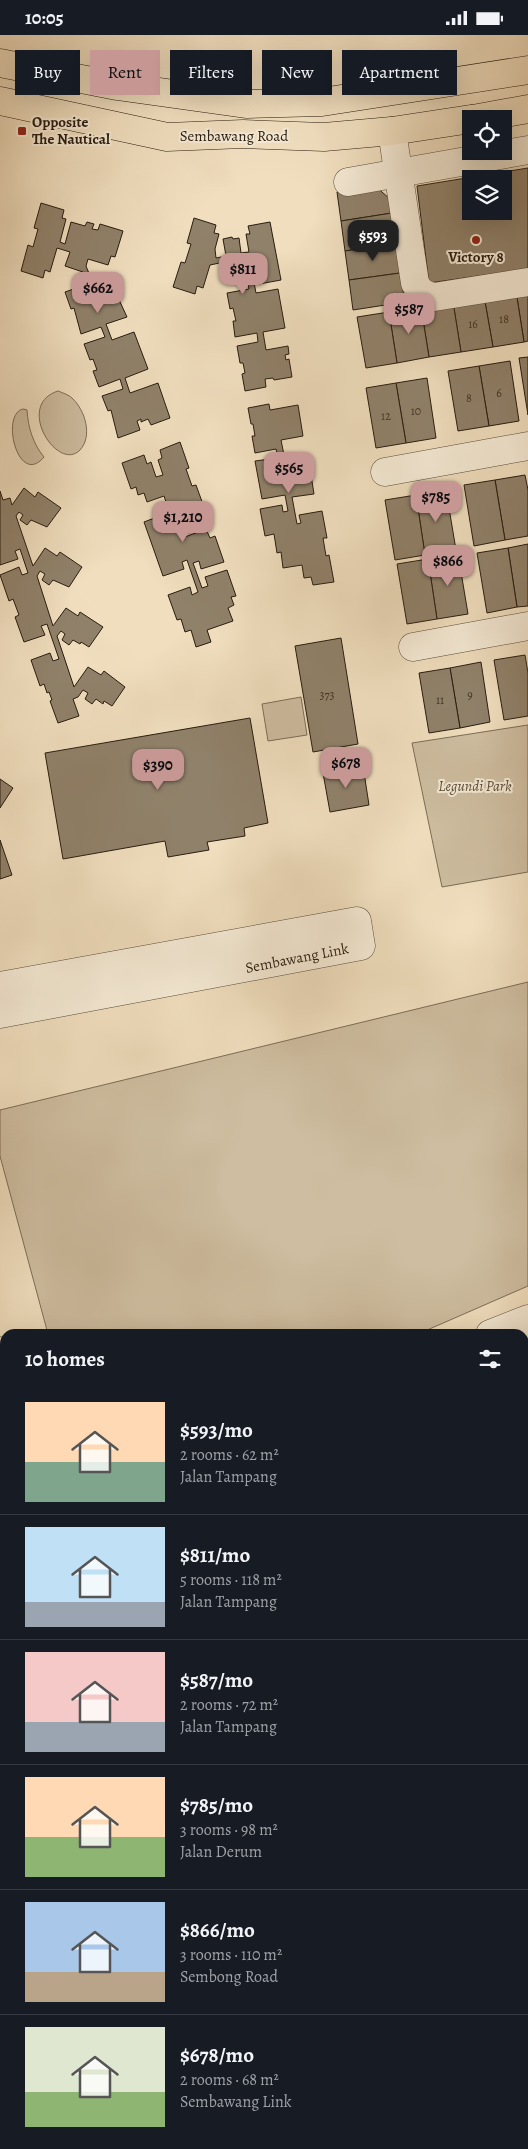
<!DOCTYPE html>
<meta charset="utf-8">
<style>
:root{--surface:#171b24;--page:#242831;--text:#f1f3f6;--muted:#9ea1a6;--line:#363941;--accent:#c59692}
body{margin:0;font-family:Alegreya,serif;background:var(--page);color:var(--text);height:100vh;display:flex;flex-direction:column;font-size:19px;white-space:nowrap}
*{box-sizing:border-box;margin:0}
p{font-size:16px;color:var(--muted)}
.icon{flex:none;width:28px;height:28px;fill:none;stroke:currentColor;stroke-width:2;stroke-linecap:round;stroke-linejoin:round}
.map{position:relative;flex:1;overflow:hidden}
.details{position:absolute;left:0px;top:1294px;width:529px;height:821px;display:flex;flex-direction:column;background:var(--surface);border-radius:15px 15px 0 0;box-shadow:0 5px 20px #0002}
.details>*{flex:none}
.top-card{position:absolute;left:15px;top:15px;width:499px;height:45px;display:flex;gap:10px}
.fabs{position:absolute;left:462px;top:75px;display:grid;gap:10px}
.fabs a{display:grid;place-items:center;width:50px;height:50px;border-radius:0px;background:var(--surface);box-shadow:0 5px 20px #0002;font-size:25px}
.price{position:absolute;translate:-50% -42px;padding:0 11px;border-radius:10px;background:var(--accent);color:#111;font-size:16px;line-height:32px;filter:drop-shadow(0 1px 2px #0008)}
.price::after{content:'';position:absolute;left:50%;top:30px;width:15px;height:11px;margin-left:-8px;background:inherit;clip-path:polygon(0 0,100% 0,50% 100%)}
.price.selected{background:#222;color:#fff}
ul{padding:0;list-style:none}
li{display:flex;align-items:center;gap:15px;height:125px;padding:0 25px}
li+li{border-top:1px solid var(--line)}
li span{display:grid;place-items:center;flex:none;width:140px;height:100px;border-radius:0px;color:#555}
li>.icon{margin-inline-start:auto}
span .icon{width:60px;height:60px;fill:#fffc;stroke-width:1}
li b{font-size:21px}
h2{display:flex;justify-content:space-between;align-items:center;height:60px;padding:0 25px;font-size:21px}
.tag{padding:0 18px;border-radius:0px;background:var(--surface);box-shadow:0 5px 20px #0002;font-size:18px;line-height:45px}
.tag.selected{background:var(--accent);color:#111}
.status{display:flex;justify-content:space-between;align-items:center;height:35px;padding:0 25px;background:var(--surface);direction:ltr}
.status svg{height:14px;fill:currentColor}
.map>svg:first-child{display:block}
.green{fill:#cebda0;stroke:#7c6c58}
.building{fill:#90816a;stroke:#291c10;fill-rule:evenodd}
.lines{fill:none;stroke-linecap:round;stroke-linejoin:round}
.minor-casing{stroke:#5b4c3c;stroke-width:29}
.major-casing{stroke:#291c10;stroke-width:29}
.minor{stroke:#f5ead5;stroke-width:28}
.major{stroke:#f0debe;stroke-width:28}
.poi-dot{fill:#8f2418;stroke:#f5ead5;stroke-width:2}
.labels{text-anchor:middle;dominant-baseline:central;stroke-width:4;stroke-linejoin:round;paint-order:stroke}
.number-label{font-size:12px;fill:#433526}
.poi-label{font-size:15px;font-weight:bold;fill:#291c10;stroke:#f5ead5;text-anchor:start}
.street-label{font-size:15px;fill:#291c10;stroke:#f5ead5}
.park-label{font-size:15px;font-style:italic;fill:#5b4c3b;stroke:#f5ead5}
</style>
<div class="status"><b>10:05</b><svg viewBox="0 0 49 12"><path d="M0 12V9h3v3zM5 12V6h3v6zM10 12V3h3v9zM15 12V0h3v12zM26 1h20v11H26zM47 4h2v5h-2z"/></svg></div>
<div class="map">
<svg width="528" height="2114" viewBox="0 0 528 2114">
<rect width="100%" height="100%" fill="#f0debe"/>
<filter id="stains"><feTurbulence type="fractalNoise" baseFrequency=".004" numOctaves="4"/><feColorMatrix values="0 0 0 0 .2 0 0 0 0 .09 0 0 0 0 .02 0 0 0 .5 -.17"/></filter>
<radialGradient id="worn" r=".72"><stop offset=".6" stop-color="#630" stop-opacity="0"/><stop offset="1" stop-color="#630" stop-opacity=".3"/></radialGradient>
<!-- green -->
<g class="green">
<path d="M58,356c5,2 11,4 14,7 13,12 21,38 8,52 -22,23 -66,-45 -22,-59z"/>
<path d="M23,374l4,1c1,17 6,34 17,47 -26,31 -44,-43 -21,-48z"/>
<polygon points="301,662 307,700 268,706 262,669"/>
<polygon points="528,690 528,837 442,852 412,708"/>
<polygon points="528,947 528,1251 418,1299 48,1299 0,1121 0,1075"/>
</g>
<!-- building -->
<g class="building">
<path d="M528,133v101l-99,14 -12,-97zM471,144h33v32h-33z"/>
<polygon points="375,151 390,164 392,178 341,186 337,157"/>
<polygon points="41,168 64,175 62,183 66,184 60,207 65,209 71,187 85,191 87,187 94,189 92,194 98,195 100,189 123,196 115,222 111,221 108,230 88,224 86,231 92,246 112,238 118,255 115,256 127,282 106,289 112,305 134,297 148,334 125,343 130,358 158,348 170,383 151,390 148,384 141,387 141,384 137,386 140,395 118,403 111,375 108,376 102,361 123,354 120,344 99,352 93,336 97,335 93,324 90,325 84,309 105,302 101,292 81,299 74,273 71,274 65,257 88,249 83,237 65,231 70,217 57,213 50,237 45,235 43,243 21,236 28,210 33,212 38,194 34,193"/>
<polygon points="392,178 396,208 345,216 341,186"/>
<polygon points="194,183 216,190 214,198 219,199 215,214 216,223 226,221 223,204 232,202 233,204 239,203 241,218 249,217 246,199 250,199 248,191 270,187 281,245 259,249 257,241 253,242 256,258 278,254 285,293 263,297 266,315 288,311 289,319 285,320 286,325 289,324 292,342 274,345 273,343 265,344 266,352 245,356 242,339 245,338 243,328 240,328 237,311 258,307 257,298 235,302 233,286 236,286 233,273 230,274 227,258 249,254 246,238 232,241 229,226 210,230 203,253 197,251 195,259 173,252 181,227 185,228 191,209 187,208"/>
<polygon points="396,208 400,238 349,245 345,216"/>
<polygon points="400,238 405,267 353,275 349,245"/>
<polygon points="528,254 528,306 524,307 516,256"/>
<polygon points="516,256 524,307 493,312 484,261"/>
<polygon points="484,261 493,312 461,317 453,267"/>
<polygon points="453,267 461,317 429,322 421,272"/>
<polygon points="421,272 429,322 397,328 389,277"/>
<polygon points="389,277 397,328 366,333 357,282"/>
<polygon points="528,322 528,380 519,323"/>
<polygon points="510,326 519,386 489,391 479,331"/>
<polygon points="479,331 489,391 458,396 448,336"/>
<polygon points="427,343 436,403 406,408 396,348"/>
<polygon points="396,348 406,408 376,413 366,353"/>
<polygon points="269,369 270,375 298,370 303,401 281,405 285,425 308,421 314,459 292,462 297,489 301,488 299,480 322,476 327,503 323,503 326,521 329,520 334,547 313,550 311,542 304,543 302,530 283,533 281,517 277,518 274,499 265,501 260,474 282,470 283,477 288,476 285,460 262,464 255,426 278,423 276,414 255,418 252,401 255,401 253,389 251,389 248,373"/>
<polygon points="180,407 189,433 186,434 192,451 196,450 205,475 184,483 181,474 176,476 185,502 206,494 210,503 215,501 224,527 201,534 199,526 193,528 202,553 208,551 205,542 227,535 236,561 231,562 234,570 228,573 233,586 207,595 211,607 196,612 191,595 185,597 181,584 177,585 168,560 190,552 192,560 198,557 187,525 182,527 184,534 163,541 144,487 165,479 167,487 172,485 164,461 147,467 144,458 138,460 136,452 131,454 122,428 144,420 147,429 151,427 156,442 163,440 158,425 162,423 160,415"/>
<polygon points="525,440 528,455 528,501 505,505 495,445"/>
<polygon points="495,445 505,505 474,511 464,450"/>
<polygon points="24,453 35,462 38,457 61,473 47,492 31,485 27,490 20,485 23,480 19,477 16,481 33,531 45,513 57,521 60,517 82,532 69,552 53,545 49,550 42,545 45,539 40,536 37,541 53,591 66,573 78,581 80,577 103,592 89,612 81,607 80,609 73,605 69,610 62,605 65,599 61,596 57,601 74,652 88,632 101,640 104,636 125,652 112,671 104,666 103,669 96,664 92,669 85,664 88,658 83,655 78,662 73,664 79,681 58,688 50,666 52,665 49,657 47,658 44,649 40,651 31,625 50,618 53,626 59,624 47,589 41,591 45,600 24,607 15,582 19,580 13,564 9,566 0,540 19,532 22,540 28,538 20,514 15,516 18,524 0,530 0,456 3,465 10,463 12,470"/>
<polygon points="446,455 456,515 425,520 416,460"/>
<polygon points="416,460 425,520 395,525 385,465"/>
<polygon points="528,509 528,571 517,572 508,513"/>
<polygon points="508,513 517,572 487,578 477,518"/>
<polygon points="458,519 468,579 437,584 428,524"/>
<polygon points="428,524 437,584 407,589 397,529"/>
<polygon points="341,603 358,709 313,717 295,611"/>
<polygon points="525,620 528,638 528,681 504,685 494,625"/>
<polygon points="481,627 490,687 460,693 450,633"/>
<polygon points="450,633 460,693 429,698 419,638"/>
<polygon points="250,683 268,788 244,793 245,801 207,807 209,815 168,822 165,806 63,824 45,718"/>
<polygon points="363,731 369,770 330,777 323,738"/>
<polygon points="0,744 13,753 0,773"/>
<polygon points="0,805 12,840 0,844"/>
<polygon points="528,1372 528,1704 524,1695 524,1374"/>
<polygon points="5,1832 5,2007 0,2014 0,1838"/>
<polygon points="0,2038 5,2043 5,2110 152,2110 147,2114 0,2114"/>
</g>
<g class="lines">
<!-- minor casing -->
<g class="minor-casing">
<g id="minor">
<path d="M392,96l23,152c5,9 9,12 19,14l94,-15"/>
<polyline points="348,147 528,115"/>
<polyline points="385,437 528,411"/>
<polyline points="413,612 528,591"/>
<polyline points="0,951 357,886 361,911 0,979"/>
<polyline points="490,1299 528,1284"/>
<polyline points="524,1310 528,1308"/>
<polyline points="0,1700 5,1691"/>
</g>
</g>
<!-- major casing -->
<g class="major-casing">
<g id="major">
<polyline points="0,28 117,51 246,69 322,67 528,35"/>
<polyline points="0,66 167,102 243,99 324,102 392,96 471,84"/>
<polyline points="473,84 528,74"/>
<polyline points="0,1316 5,1332"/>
<polyline points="0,1463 5,1478"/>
<polyline points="524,1898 528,1894"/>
<polyline points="524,1932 528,1927"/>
<polyline points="240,2114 242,2110"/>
<polyline points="288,2114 294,2110"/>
<polyline points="342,2114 347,2110"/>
</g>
</g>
<!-- minor -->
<use href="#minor" class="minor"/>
<!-- major -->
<use href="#major" class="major"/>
</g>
<!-- markers -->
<g class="poi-dot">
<rect x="17" y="91" width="10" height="10" rx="2.5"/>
<circle cx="476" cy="205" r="5"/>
</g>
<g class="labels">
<!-- number labels -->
<g class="number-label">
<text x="504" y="284">18</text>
<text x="473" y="289">16</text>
<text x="499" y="358">6</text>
<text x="469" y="363">8</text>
<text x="416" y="376">10</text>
<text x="386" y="381">12</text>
<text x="327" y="660">373</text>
<text x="470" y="660">9</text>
<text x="440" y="665">11</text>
</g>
<!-- poi labels -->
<g class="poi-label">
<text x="32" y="87">Opposite<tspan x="32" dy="17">The Nautical</tspan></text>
<text x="476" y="222" text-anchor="middle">Victory 8</text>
</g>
<!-- street labels -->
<g class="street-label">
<text x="234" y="101">Sembawang Road</text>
<text transform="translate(297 923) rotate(-11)">Sembawang Link</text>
</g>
<!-- park labels -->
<g class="park-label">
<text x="475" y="751">Legundi Park</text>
</g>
</g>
<rect width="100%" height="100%" filter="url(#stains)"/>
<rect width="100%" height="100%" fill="url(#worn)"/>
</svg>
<div class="fabs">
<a><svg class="icon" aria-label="locate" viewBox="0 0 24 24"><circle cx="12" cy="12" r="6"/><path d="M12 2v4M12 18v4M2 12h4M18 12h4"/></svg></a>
<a><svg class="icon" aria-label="layers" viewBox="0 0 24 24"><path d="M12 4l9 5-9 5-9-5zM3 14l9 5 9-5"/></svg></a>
</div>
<b class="price selected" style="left:373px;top:227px">$593</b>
<b class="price" style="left:243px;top:260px">$811</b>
<b class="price" style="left:98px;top:279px">$662</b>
<b class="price" style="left:409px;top:300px">$587</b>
<b class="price" style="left:289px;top:459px">$565</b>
<b class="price" style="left:436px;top:488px">$785</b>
<b class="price" style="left:183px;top:508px">$1,210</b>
<b class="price" style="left:448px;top:552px">$866</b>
<b class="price" style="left:346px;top:754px">$678</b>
<b class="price" style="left:158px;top:756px">$390</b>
<div class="top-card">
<a class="tag">Buy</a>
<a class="tag selected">Rent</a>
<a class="tag">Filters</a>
<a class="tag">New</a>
<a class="tag">Apartment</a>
</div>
<section class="details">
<h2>10 homes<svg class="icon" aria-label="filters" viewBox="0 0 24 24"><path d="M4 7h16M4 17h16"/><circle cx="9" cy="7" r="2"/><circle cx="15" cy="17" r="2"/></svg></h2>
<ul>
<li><span style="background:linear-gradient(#ffd9b3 60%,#7fa58c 0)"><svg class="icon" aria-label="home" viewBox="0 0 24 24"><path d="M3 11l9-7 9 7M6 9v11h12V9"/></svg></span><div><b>$593/mo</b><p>2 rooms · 62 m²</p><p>Jalan Tampang</p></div></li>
<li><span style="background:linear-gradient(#bfe0f5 75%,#9aa5b1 0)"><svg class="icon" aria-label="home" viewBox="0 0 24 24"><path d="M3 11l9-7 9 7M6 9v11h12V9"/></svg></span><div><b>$811/mo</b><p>5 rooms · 118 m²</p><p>Jalan Tampang</p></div></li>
<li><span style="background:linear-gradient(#f6c9c9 70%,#9aa5b1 0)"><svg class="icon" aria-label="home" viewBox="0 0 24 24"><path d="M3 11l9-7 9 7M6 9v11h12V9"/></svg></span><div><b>$587/mo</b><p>2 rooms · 72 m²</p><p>Jalan Tampang</p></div></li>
<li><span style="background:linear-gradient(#ffd9b3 60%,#8fb573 0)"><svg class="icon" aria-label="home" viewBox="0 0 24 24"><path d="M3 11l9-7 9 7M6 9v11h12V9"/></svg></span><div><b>$785/mo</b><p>3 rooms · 98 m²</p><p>Jalan Derum</p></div></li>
<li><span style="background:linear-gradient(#a9c7e8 70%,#b9a48a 0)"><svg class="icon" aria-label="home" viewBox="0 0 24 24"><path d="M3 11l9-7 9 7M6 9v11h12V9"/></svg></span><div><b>$866/mo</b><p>3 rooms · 110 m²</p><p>Sembong Road</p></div></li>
<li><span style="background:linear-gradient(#dfe7d0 65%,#8fb573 0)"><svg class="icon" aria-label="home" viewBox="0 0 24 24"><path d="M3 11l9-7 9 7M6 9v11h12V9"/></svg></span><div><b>$678/mo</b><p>2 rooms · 68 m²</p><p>Sembawang Link</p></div></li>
</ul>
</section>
</div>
